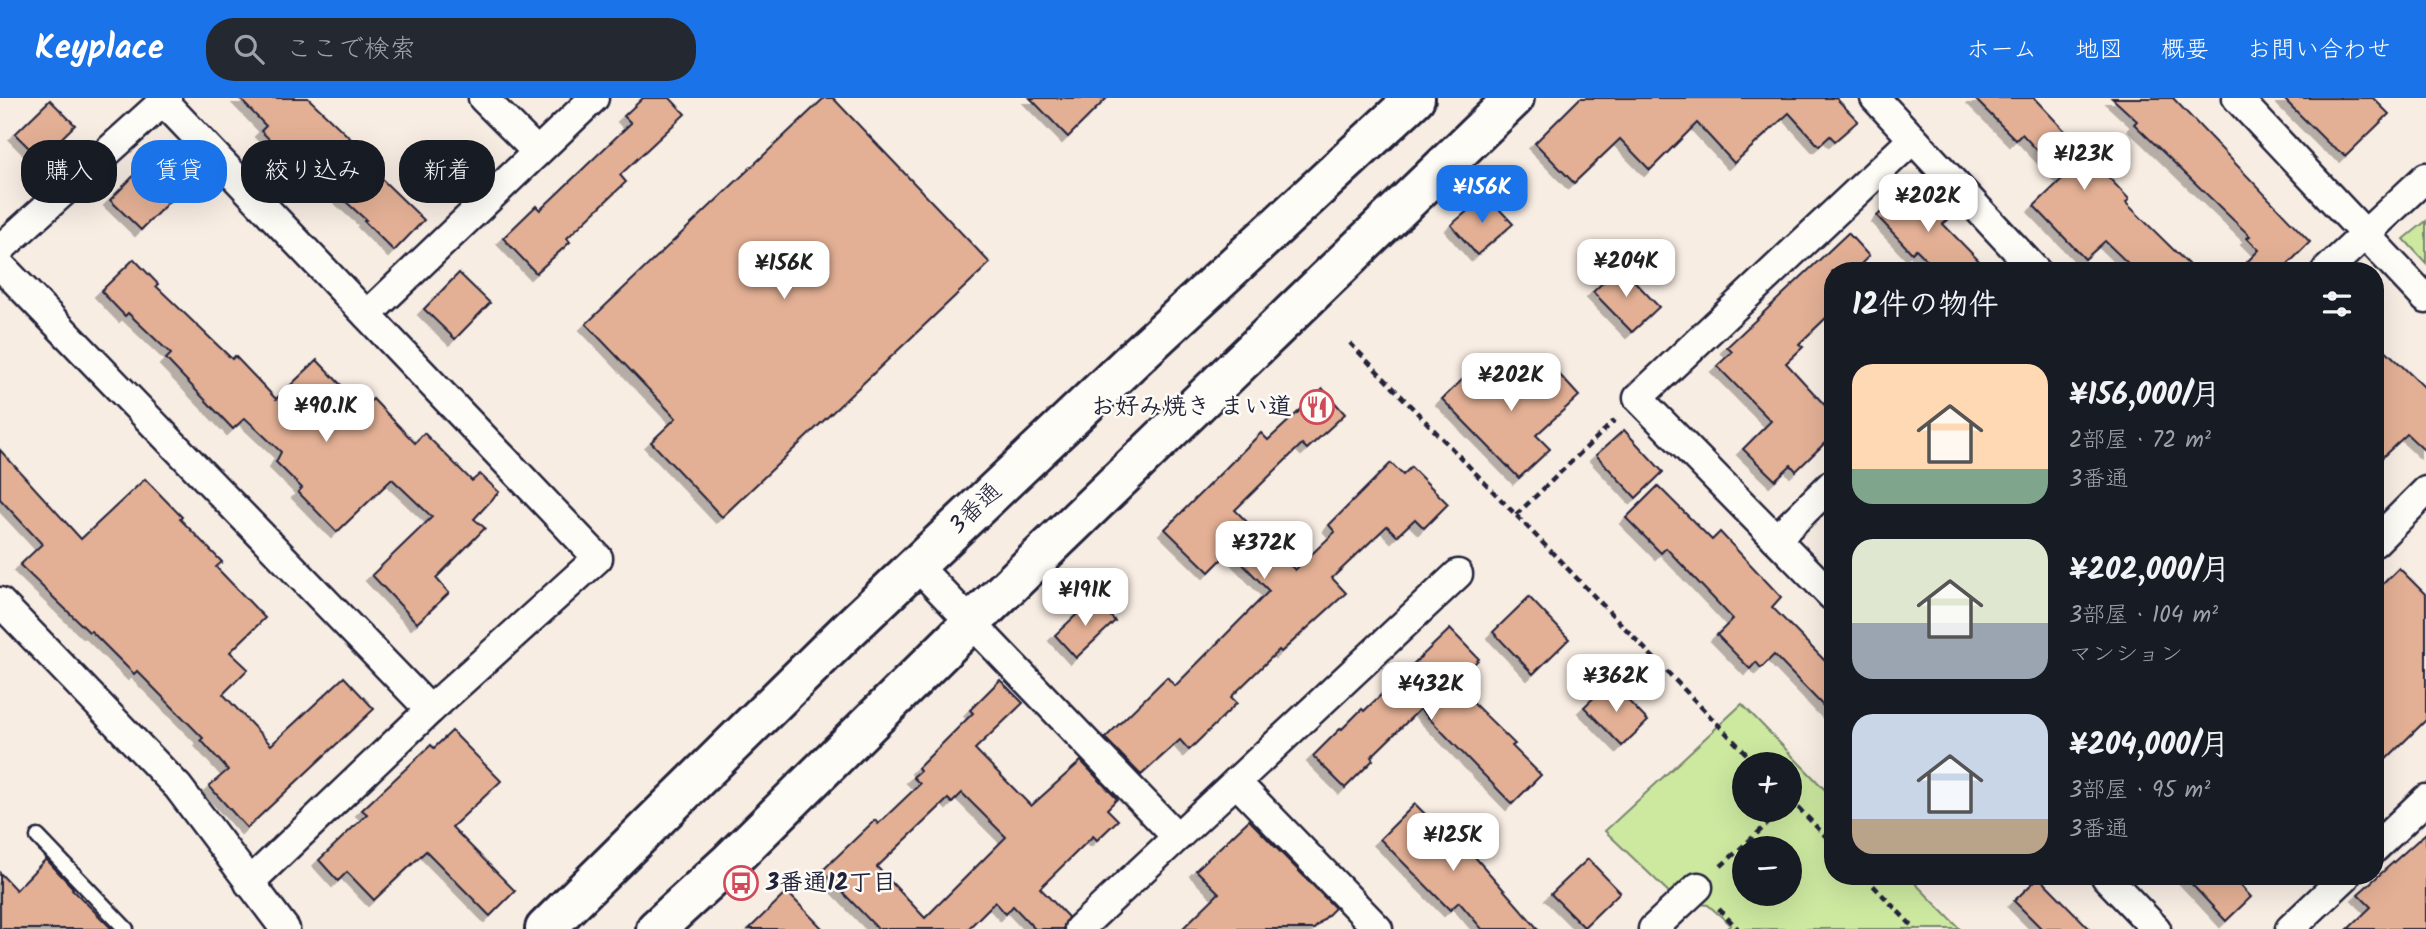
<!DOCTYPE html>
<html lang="ja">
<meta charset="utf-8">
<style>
:root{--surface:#171b24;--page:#242831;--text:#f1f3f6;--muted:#9ea1a6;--accent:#1a73e8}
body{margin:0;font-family:Kalam,"Klee One",sans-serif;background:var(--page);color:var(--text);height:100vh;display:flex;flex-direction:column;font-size:26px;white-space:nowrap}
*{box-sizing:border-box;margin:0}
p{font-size:23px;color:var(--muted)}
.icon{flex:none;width:38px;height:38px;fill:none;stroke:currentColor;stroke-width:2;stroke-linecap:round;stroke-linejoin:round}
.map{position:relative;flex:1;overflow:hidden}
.details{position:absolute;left:1824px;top:164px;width:560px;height:623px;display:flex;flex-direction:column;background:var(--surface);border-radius:28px;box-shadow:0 7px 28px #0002}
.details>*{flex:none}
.hud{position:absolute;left:21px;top:42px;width:665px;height:63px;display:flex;gap:14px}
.buttons{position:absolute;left:1732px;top:654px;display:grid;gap:14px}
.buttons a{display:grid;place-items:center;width:70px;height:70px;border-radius:50%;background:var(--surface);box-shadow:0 7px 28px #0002;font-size:35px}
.price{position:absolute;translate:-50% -60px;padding:0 16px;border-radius:14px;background:#fff;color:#222;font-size:23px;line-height:46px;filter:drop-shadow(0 2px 4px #0008)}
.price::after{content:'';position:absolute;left:50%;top:42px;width:21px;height:16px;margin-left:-10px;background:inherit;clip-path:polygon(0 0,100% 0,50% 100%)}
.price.active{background:var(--accent);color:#fff}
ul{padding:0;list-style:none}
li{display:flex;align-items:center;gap:21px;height:175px;padding:0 28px}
li span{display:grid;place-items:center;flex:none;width:196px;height:140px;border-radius:21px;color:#555}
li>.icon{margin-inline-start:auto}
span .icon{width:84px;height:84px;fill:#fffc;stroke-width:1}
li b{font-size:30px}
h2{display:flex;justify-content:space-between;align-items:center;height:84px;padding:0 28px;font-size:30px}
.chip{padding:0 24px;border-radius:28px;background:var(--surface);box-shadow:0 7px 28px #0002;font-size:24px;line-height:63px}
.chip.active{background:var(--accent);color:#fff}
header{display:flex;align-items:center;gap:42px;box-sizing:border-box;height:98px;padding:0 35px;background:var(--accent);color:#fff}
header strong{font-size:33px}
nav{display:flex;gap:38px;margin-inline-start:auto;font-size:24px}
.search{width:490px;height:63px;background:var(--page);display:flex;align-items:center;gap:18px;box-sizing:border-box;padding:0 24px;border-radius:28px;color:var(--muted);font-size:26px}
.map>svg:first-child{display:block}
.green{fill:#cde9a0;stroke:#78866e;stroke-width:2;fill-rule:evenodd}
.building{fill:#e3b095;stroke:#22223b;stroke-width:2;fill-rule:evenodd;filter:url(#shadow)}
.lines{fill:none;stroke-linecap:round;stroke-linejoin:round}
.lane-casing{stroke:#22223b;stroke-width:19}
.street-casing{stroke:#22223b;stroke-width:33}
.secondary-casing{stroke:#22223b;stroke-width:44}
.path{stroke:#22223b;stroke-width:4.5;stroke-dasharray:7 5;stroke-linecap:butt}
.lane{stroke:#fdfcf7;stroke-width:14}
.street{stroke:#fdfcf7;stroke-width:28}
.secondary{stroke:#fdfcf7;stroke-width:38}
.labels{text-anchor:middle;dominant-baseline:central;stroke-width:5;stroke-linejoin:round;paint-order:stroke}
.poi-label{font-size:24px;font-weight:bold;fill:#22223b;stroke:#fdfcf7;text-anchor:end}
.street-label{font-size:24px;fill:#22223b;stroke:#fdfcf7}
</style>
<header>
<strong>Keyplace</strong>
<div class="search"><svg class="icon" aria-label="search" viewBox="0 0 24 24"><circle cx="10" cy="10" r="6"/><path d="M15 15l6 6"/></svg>ここで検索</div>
<nav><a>ホーム</a><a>地図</a><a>概要</a><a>お問い合わせ</a></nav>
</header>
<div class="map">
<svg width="2426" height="831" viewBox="0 0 2426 831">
<defs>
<filter id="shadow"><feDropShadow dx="-6" dy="6" stdDeviation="0" flood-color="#0004"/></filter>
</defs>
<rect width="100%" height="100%" fill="#f8ede3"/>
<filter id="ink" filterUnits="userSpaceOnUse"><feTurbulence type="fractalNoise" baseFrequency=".0143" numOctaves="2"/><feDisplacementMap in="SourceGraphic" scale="14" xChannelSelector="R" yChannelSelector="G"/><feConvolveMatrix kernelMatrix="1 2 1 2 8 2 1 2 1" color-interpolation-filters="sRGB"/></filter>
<g filter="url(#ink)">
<!-- green -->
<g class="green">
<polygon points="2426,123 2426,165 2404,141"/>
<path d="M1742,606l90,93v80h77l51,52h-233l4,-4 -23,-20 -30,-4 -73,-70zM1745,667h45v45h-45zM1745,751h45v45h-45z"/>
</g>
<!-- building -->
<g class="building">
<polygon points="239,0 308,0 369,58 364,64 424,122 394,153 364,123 366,122 289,52 284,56 261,33 266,28"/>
<polygon points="643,0 670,0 685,16 620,77 626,84 567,140 570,144 536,175 503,140 536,108 540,112 631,25 624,18"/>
<polygon points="824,0 833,0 990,165 722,419 651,344 676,320 586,226"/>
<polygon points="1030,0 1107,0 1068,39"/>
<polygon points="1580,0 1836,0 1858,23 1835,43 1830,38 1819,48 1789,15 1734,65 1697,25 1650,72 1620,41 1574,85 1535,45"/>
<polygon points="1974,0 2034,0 2129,101 2126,105 2195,173 2136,173 2105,143 2085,161 2034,108 2063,80 2022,36 2016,42"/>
<polygon points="2112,0 2173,0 2310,144 2281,173 2238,173 2259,152 2247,140 2250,138 2134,26 2137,23"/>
<polygon points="2283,0 2373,0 2389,16 2346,58 2328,45"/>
<polygon points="50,2 75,27 40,61 15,36"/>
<polygon points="159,52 190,82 141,132 110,102"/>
<polygon points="1907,89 1919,102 1924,97 1948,122 1943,126 1989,173 1938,173 1916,151 1912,155 1877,118"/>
<polygon points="1486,97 1513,126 1477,157 1451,127"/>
<polygon points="1848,135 1869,158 1854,173 1832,173 1832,214 1799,246 1803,249 1786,265 1832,315 1832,338 1796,373 1791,367 1775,382 1743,351 1771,323 1717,268 1732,254 1727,249"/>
<polygon points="134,161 158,186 156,188 232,261 235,258 276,301 317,262 363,310 373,301 415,345 424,335 472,383 480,376 499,394 474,421 485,430 436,480 449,495 417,525 372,477 432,419 392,381 337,434 298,394 302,390 276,364 281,354 245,320 233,331 166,261 171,256 128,215 125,218 101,193"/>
<polygon points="1620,168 1659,209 1632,234 1593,194"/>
<polygon points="459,175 490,205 455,241 424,211"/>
<polygon points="2375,242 2426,291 2426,354 2407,336 2375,366"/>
<polygon points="1481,264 1514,298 1549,265 1579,298 1536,337 1550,351 1519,380 1442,301"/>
<polygon points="1323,291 1345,316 1307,351 1302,346 1235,412 1295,472 1335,434 1329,427 1391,365 1403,377 1411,369 1448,406 1424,430 1415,421 1397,438 1387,428 1332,480 1346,495 1281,554 1279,552 1231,599 1237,605 1189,652 1180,642 1141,677 1105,640 1167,579 1175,588 1269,493 1230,453 1209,474 1165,431 1261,335 1268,342"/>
<polygon points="1624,332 1663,374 1636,400 1596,357"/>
<polygon points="0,352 81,441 145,381 182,419 180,421 222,464 216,469 265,520 230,554 248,571 223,596 271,647 344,579 374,611 247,730 209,688 228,672 201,642 203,640 137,573 134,576 91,533 89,534 20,467 42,446 0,401"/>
<polygon points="1658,388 1712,442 1720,434 1781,499 1772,509 1832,570 1832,617 1774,557 1761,570 1756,564 1750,571 1717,537 1733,521 1666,450 1661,455 1626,420"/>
<polygon points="2399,470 2426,497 2426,622 2375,672 2375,494"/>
<polygon points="1529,499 1569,541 1533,576 1493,534"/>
<polygon points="1094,500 1115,523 1076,560 1055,537"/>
<polygon points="1450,531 1479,561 1454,586 1515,646 1512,648 1541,677 1512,706 1420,611 1371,659 1373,662 1345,690 1313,658 1341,630 1342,631 1362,611 1364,613"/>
<path d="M1000,582l23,23 -48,46 56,57 50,-45 36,38 -10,10 11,11 -21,20 -4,-4 -53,52 28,29 -5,12h-28l-22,-23 -7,8 -11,-12 -27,27h-90l-56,-58 53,-51 3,4 42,-40 -7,-7 7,-6 -2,-3 55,-55 -3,-3zM962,695l44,44 -81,81 -48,-51 71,-68 4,4z"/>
<polygon points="1610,584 1648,623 1622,648 1584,609"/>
<polygon points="452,633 501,683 452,729 515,793 490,818 426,753 374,802 347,774 338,783 319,762 367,716 362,712 431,647 434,650"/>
<polygon points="1415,706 1464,755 1468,751 1538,831 1482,831 1459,804 1450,812 1380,741"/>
<polygon points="1249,722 1335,810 1314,831 1182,831 1219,795 1196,772"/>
<polygon points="2426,735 2426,831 2348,831 2371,809 2358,796"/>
<polygon points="46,761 73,790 72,791 112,831 0,831 0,775 16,792"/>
<polygon points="1588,761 1620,794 1584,829 1551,796"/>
<polygon points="2039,779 2090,831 2042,831 2014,803"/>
<polygon points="2185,779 2233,779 2251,799 2226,823"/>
<polygon points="787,794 823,831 749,831"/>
</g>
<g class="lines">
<!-- lane casing -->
<g class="lane-casing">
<polyline id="lane" points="38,739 126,831"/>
</g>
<!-- street casing -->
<g class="street-casing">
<g id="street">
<polyline points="483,0 537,54"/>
<polyline points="1875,0 2036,173"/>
<polyline points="2237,0 2426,201"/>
<polyline points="163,3 598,460 430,612"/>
<polyline points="0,151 167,0"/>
<polyline points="0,167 430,612 249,785"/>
<polyline points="2326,173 2426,79"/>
<polyline points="367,217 594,0"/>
<polyline points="1776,441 1832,386"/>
<polyline points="2375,444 2426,393"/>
<polyline points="917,468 1177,739"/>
<polyline points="1832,498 1638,300 1913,41"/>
<polyline points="0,504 178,689 285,831"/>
<polyline points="1236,684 1378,831"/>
<polyline points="2375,750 2426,701"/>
<polyline points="2106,779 2156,831"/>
<polyline points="1079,831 1458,476"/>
<polyline points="1653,831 1698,789"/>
<polyline points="2290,831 2345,779"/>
</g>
</g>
<!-- secondary casing -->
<g class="secondary-casing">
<g id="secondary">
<polyline points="545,831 846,534 1139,256 1415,0"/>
<polyline points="656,831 729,764 972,524 1514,0"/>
</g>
</g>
<!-- path -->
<g class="path">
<polyline points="1350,245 1757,667"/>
<polyline points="1516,417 1615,322"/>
<polyline points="1790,701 1832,745"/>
<polyline points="1721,768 1783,712"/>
<polyline points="1865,779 1915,831"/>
<polyline points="1719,811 1738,831"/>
</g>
<!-- lane -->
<use href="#lane" class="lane"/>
<!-- street -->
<use href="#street" class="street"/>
<!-- secondary -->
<use href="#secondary" class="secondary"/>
</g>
</g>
<!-- icons -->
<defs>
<g id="restaurant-ring" transform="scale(1.75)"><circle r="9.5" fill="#fdfcf7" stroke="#d1495b" stroke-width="1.5"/><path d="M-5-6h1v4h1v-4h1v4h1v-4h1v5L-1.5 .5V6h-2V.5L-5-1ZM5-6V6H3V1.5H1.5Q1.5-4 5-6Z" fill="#d1495b"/></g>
<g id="bus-ring" transform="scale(1.75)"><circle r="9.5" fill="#fdfcf7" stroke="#d1495b" stroke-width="1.5"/><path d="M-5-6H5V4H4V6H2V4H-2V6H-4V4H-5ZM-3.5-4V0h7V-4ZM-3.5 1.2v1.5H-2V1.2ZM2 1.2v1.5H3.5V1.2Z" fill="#d1495b"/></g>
</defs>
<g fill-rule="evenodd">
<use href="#restaurant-ring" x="1317" y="309"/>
<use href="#bus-ring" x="741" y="785"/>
</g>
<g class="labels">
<!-- poi labels -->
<g class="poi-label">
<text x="1292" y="309">お好み焼き まい道</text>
<text x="766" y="785" text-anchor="start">3番通12丁目</text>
</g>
<!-- street labels -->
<g class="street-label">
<text transform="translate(976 411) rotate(-44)">3番通</text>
</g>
</g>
</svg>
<div class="buttons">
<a>+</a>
<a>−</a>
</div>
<b class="price" style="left:2084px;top:94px">¥123K</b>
<b class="price active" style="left:1482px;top:127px">¥156K</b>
<b class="price" style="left:1928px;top:136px">¥202K</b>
<b class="price" style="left:1626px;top:201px">¥204K</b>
<b class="price" style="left:784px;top:203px">¥156K</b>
<b class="price" style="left:1511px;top:315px">¥202K</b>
<b class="price" style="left:326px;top:346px">¥90.1K</b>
<b class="price" style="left:1264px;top:483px">¥372K</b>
<b class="price" style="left:1085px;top:530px">¥191K</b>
<b class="price" style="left:1616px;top:616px">¥362K</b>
<b class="price" style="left:1431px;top:624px">¥432K</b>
<b class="price" style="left:1453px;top:775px">¥125K</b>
<div class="hud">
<a class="chip">購入</a>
<a class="chip active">賃貸</a>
<a class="chip">絞り込み</a>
<a class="chip">新着</a>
</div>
<section class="details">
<h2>12件の物件<svg class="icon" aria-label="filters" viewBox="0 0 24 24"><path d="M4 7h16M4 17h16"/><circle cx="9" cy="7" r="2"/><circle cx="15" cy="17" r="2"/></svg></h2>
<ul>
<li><span style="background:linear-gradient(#ffd9b3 75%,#7fa58c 0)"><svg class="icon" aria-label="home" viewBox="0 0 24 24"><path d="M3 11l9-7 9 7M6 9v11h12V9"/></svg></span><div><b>¥156,000/月</b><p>2部屋 · 72 m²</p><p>3番通</p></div></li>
<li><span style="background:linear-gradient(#dfe7d0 60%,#9aa5b1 0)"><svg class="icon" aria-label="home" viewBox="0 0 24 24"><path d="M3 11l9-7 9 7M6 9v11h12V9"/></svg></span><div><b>¥202,000/月</b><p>3部屋 · 104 m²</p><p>マンション</p></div></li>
<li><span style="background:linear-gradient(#c9d6e8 75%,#b9a48a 0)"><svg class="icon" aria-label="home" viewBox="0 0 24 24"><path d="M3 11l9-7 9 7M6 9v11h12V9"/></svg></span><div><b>¥204,000/月</b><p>3部屋 · 95 m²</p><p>3番通</p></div></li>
</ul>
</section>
</div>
